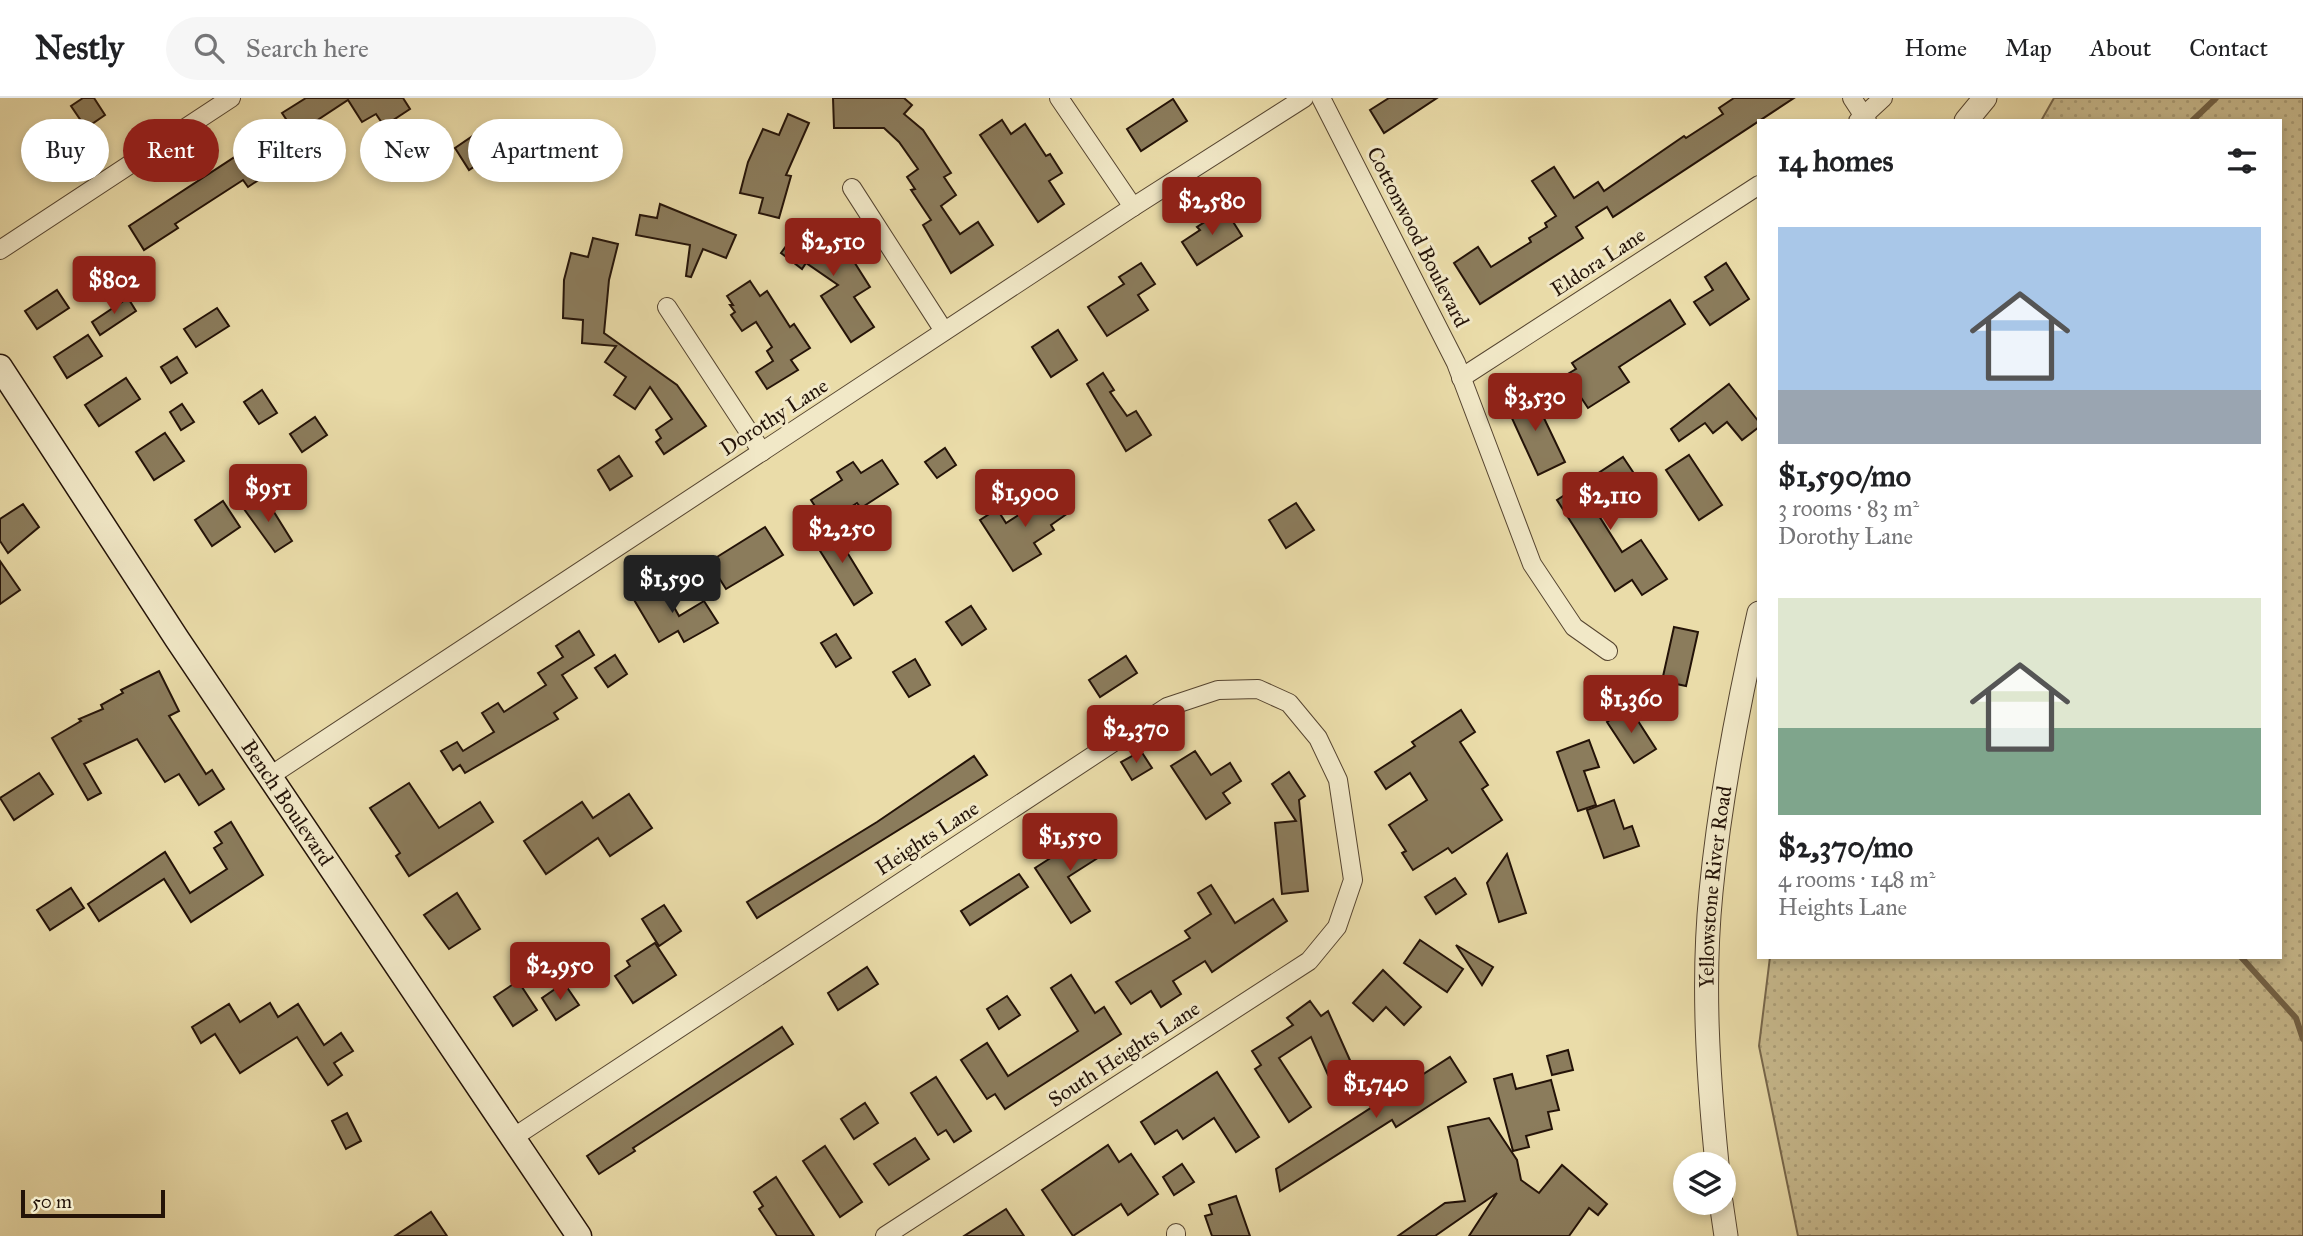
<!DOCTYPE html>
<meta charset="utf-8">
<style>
:root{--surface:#fff;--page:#f6f6f6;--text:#202124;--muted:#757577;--line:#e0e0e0;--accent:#8f2418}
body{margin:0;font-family:"IM FELL Great Primer",serif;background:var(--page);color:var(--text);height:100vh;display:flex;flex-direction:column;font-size:26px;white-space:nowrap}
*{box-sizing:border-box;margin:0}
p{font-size:23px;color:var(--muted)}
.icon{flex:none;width:38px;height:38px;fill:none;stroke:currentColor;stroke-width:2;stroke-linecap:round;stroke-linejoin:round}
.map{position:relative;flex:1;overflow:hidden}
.drawer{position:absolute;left:1757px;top:21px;width:525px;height:840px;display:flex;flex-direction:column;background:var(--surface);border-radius:0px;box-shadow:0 4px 10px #0003}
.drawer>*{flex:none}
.hud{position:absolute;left:21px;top:21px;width:665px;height:63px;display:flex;gap:14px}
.fabs{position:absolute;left:1673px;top:1054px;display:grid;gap:14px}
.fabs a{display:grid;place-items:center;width:63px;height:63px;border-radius:50%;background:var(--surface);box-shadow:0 4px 10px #0003;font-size:35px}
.scale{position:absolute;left:21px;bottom:18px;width:144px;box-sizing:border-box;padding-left:7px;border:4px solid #241308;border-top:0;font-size:19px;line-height:24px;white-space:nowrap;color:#241308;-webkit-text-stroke:5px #f1e8c7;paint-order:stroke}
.price{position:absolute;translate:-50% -60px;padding:0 16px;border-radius:7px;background:var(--accent);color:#fff;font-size:23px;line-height:46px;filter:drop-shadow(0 2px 4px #0008)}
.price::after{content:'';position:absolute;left:50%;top:42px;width:21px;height:16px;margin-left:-10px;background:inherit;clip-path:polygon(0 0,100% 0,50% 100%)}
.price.current{background:#222;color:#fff}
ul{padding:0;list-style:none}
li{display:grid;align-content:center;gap:14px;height:371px;padding:0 21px}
li span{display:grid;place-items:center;height:217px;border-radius:0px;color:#555}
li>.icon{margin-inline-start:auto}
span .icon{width:126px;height:126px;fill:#fffc;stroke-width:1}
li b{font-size:30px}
h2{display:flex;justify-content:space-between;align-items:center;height:84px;padding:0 21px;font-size:30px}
.pill{padding:0 24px;border-radius:32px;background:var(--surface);box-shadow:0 4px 10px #0003;font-size:24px;line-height:63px}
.pill.current{background:var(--accent);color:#fff}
header{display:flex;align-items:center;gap:42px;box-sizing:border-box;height:98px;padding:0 35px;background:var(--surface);border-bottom:2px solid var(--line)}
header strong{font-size:33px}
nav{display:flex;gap:38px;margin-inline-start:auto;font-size:24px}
.search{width:490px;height:63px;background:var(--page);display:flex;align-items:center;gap:18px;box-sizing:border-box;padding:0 24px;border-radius:38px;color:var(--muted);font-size:26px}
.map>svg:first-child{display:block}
.grass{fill:url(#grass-dots);stroke:#76664b;stroke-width:2}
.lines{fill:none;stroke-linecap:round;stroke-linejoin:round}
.stream{stroke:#736348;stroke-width:6}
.building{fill:#8b7c5c;stroke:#241308;stroke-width:2}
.minor-casing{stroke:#564530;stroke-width:20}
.tertiary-casing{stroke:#564530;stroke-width:25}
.secondary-casing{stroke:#241308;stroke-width:27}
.minor{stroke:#f1e8c7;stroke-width:18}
.tertiary{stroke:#f1e8c7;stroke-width:23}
.secondary{stroke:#f1e8c7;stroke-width:24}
.labels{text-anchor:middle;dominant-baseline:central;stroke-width:6;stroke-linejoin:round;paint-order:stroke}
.street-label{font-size:21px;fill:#241308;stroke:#f1e8c7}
</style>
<header>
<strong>Nestly</strong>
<div class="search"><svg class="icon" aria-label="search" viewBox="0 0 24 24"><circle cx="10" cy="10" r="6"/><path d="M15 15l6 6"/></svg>Search here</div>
<nav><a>Home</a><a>Map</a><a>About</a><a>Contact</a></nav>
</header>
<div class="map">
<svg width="2303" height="1138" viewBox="0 0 2303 1138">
<defs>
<pattern id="grass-dots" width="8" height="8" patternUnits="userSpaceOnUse" patternTransform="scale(1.75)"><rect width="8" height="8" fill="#c8ba8e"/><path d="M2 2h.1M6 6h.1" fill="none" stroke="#ac9f79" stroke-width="1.8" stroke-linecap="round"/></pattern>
</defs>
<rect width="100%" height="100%" fill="#eadca9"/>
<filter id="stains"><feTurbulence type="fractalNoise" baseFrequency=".00286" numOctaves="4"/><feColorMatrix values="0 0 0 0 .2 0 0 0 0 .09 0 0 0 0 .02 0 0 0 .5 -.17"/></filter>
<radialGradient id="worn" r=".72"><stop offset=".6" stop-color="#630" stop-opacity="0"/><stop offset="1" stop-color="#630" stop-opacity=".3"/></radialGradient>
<!-- grass -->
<polygon class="grass" points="2054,0 2303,0 2303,1138 1798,1138 1759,948 1770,859 2280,859 2280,23 2041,23"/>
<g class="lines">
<!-- stream -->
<g class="stream">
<polyline points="2192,23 2216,0"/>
<polyline points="2241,859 2296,920 2303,941"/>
</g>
</g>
<!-- building -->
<g class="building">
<polygon points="83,0 94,0 105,17 86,30 71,8"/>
<polygon points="306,0 403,0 410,11 384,28 376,16 362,24 348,2 307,29 316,43 248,89 243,82 175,126 178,130 144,152 129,128 288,24 282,15"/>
<polygon points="833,0 904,0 912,7 904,16 923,32 951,75 944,79 956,97 941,108 960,136 978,124 993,147 951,175 923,127 931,122 911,92 915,91 907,79 918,71 899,44 884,30 834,30"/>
<polygon points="1389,0 1437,0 1384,35 1370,12"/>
<polygon points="1734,0 1794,0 1613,119 1607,109 1576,129 1583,140 1480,206 1454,165 1478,149 1491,169 1531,144 1529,140 1547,129 1545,125 1556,118 1532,83 1554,69 1574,100 1598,84 1604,93 1684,38 1686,40 1723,16 1719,10"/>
<polygon points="1173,1 1187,23 1141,53 1127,31"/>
<polygon points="788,16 809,25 786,77 791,78 779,120 759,115 763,100 740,95 748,64 763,31 779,37"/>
<polygon points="1002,22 1011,36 1025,26 1046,58 1050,56 1062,75 1049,83 1064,106 1038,124 980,37"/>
<polygon points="480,33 495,55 469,72 455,50"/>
<polygon points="660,106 736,137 726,160 703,151 691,179 686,178 690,147 636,137 640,117 657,120"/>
<polygon points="1225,111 1242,138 1197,167 1182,144 1200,132 1197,129"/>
<polygon points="803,125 851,159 870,189 854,199 874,229 851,244 821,198 838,187 806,165 802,171 781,155"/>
<polygon points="593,140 618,146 609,182 604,235 677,287 706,328 664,356 656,344 661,340 656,332 672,321 650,289 635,311 614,297 626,279 605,264 616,248 582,245 583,222 563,220 564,182 571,155 588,159"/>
<polygon points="1141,165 1155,186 1138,197 1148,212 1107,238 1088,209 1124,186 1119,179"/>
<polygon points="1726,165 1749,201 1710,227 1694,204 1713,192 1705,179"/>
<polygon points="750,183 760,198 767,193 790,229 794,226 810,250 791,262 798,272 767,291 756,274 773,263 767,253 772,249 756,224 742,233 731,217 735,214 730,207 733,207 727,198"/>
<polygon points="57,192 69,210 37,231 25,213"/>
<polygon points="128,200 136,213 100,237 92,224"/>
<polygon points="1670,202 1685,226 1619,269 1629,284 1588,310 1566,277 1576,271 1572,265"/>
<polygon points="217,210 229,228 196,249 184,231"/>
<polygon points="1058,232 1077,262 1051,279 1032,249"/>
<polygon points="88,237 102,258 67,280 54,259"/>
<polygon points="177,259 187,275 171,285 161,269"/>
<polygon points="1103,275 1114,292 1110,294 1127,318 1136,313 1151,337 1126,353 1087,286"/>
<polygon points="126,280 140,301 99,328 85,307"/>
<polygon points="1729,286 1759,324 1759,329 1742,342 1727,324 1713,335 1705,325 1679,343 1671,331"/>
<polygon points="262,292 277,315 259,326 244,304"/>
<polygon points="1531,293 1565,364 1538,377 1505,305"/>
<polygon points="182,306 194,324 181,332 170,314"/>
<polygon points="315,319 327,337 302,354 290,336"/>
<polygon points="165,335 184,363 154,382 136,354"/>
<polygon points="945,350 956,367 937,380 925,364"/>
<polygon points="1689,357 1722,407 1699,422 1666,372"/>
<polygon points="619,358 632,378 610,392 598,372"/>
<polygon points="1623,359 1635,377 1592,407 1622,454 1641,442 1667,481 1642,497 1632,482 1615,493 1557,402"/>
<polygon points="882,362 898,386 861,410 857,405 826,425 811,402 842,382 837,374 853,364 861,375"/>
<polygon points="1058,392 1071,413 1051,427 1054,432 1034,445 1041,456 1013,473 980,422 997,411 1006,425"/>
<polygon points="264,398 292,443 275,454 244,411"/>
<polygon points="223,403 240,429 212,448 195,422"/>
<polygon points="1296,405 1314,432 1286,450 1269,422"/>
<polygon points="23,406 39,429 8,455 0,443 0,421"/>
<polygon points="831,428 872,495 854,507 812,440"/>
<polygon points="765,429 783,457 726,491 709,464"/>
<polygon points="0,463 20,492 0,506"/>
<polygon points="660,484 679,518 704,503 718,525 684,544 678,533 659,544 633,500"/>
<polygon points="971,508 986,531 962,547 946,524"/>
<polygon points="1674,529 1698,534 1686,588 1662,583"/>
<polygon points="579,533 594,557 562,577 577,600 554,615 558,621 465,675 460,667 453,672 441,653 457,644 463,653 494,634 482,615 498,605 504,614 546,587 538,575 563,559 556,548"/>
<polygon points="836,536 851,560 836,569 821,545"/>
<polygon points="615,557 627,576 608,589 595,570"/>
<polygon points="1126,558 1137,575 1100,599 1089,582"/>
<polygon points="915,561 930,587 909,599 893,574"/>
<polygon points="159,573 179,613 169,618 206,676 212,672 224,691 199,707 179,676 165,684 137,641 84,666 101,695 88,702 52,640 81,623 79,621 103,611 101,607 123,595 121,592"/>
<polygon points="1629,609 1656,651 1634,665 1607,624"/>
<polygon points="1461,612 1475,634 1460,644 1488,687 1482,691 1502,722 1452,755 1448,750 1413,772 1402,755 1406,753 1389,727 1427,702 1410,675 1386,691 1375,674 1415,648 1412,644"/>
<polygon points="1589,642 1599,669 1584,673 1596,707 1578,713 1557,654"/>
<polygon points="1141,653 1152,670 1132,682 1121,664"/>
<polygon points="1195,653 1211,677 1230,665 1241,683 1223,695 1230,705 1206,721 1171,668"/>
<polygon points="974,658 987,677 757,820 747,804 877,724"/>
<polygon points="1289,674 1305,698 1299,702 1308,793 1282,796 1275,725 1296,723 1272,686"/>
<polygon points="39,675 53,696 14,722 0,700"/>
<polygon points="409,685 439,730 480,704 493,724 409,778 396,758 400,755 370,710"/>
<polygon points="629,696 652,730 610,758 598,740 546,776 524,743 582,704 593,720"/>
<polygon points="1614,702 1624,731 1632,728 1639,748 1604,760 1587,712"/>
<polygon points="231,724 263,777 191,824 164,781 99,823 88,806 165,754 190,795 227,771 214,750 222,745 215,734"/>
<polygon points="1086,728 1104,756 1068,779 1090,813 1071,825 1035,770 1077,743 1073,737"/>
<polygon points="1507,756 1526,815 1499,824 1487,785"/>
<polygon points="1019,776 1028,789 970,827 961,813"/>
<polygon points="1455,780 1466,796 1436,816 1425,799"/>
<polygon points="1211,787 1235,825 1273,801 1287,823 1212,874 1205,863 1173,883 1181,896 1161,909 1151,893 1131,906 1116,884 1190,840 1185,833 1211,816 1198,795"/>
<polygon points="71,790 84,810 50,832 37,812"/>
<polygon points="457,795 480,831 449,851 424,817"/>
<polygon points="664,807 681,833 659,848 642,821"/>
<polygon points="1420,842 1463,871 1447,894 1404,865"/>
<polygon points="655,845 676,877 633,905 615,878 630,868 627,863"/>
<polygon points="1456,847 1493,869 1482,887"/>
<polygon points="867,869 878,886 838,912 828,895"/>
<polygon points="1383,872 1421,909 1404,927 1386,909 1373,923 1353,905"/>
<polygon points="1071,877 1095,915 1104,909 1121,936 1005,1011 995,996 987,1001 961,962 987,945 1008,978 1078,933 1051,890"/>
<polygon points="518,883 537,912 513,928 494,899"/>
<polygon points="564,885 579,907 556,922 542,900"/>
<polygon points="1007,898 1020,917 999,931 987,911"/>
<polygon points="1310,903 1321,918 1328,913 1353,969 1328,977 1311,939 1279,960 1311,1009 1289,1024 1255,971 1261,967 1252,953 1293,927 1287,920"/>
<polygon points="270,905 278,919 298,906 324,947 341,935 353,953 334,965 342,977 328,987 297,939 240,975 215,936 201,945 192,929 229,906 240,924"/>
<polygon points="782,929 793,946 633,1050 635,1053 599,1076 587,1058"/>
<polygon points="1568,952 1573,972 1552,977 1547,958"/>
<polygon points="1450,959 1466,984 1396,1029 1392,1022 1280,1093 1276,1071"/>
<polygon points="1217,974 1259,1039 1236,1054 1214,1020 1183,1041 1177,1032 1155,1046 1141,1024"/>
<polygon points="1512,976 1516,991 1551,982 1559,1012 1548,1014 1552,1031 1526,1038 1529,1049 1513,1053 1494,981"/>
<polygon points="936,979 971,1033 954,1044 946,1032 938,1037 911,995"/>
<polygon points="865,1005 878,1025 854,1041 841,1021"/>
<polygon points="347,1015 361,1043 346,1051 332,1023"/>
<polygon points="1489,1020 1517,1062 1521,1082 1539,1095 1562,1067 1607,1106 1598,1117 1589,1110 1569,1138 1469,1138 1497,1095 1435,1138 1398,1138 1445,1105 1465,1103 1448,1029"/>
<polygon points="915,1040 929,1061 889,1087 874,1066"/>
<polygon points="1108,1047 1119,1064 1131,1056 1158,1096 1128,1117 1121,1106 1073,1138 1042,1092"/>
<polygon points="825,1048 862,1104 840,1119 803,1063"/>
<polygon points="1182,1066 1194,1084 1174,1097 1163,1079"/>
<polygon points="776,1079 814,1138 777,1138 759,1111 763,1108 754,1094"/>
<polygon points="1236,1098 1250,1138 1212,1138 1205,1118 1212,1116 1209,1107"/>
<polygon points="1006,1111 1024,1138 964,1138"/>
<polygon points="431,1114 447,1138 395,1138"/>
</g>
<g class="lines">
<!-- minor casing -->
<g class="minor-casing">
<g id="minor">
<polyline points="1059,0 1133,109"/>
<polyline points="1321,0 1456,265 1532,466 1574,529 1608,553"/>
<polyline points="1852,0 1867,23"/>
<polyline points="1858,23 1883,0"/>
<polyline points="852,90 944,233"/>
<polyline points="0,152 231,0"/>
<polyline points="667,209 762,354"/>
<polyline points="1461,280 1759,87"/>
<polyline points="270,678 1133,109 1304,0"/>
<polyline points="514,1039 1167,609 1218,592 1258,591 1289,605 1318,640 1338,682 1353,782 1337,829 1309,863 885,1138"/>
<polyline points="1176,1135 1176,1138"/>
</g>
</g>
<!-- tertiary casing -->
<g class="tertiary-casing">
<g id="tertiary">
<polyline points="1966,23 1985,0"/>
<path id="s1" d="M1717,1066c-9,-90 -15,-182 -6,-272 9,-94 27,-187 48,-279"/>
<polyline points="1721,1104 1726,1138"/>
</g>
</g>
<!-- secondary casing -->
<g class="secondary-casing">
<g id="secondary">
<path id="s2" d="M0,269l177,272 402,597"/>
</g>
</g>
<!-- minor -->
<use href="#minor" class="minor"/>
<!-- tertiary -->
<use href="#tertiary" class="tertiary"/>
<!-- secondary -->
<use href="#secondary" class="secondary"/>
</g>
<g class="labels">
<!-- street labels -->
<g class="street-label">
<text transform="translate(1418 139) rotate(63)">Cottonwood Boulevard</text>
<text transform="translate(1598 164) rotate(-33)">Eldora Lane</text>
<text transform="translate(774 319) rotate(-33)">Dorothy Lane</text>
<text stroke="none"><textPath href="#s2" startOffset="522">Bench Boulevard</textPath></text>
<text transform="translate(927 740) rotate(-33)">Heights Lane</text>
<text stroke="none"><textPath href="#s1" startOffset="278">Yellowstone River Road</textPath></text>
<text transform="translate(1124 956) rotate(-33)">South Heights Lane</text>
</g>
</g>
<rect width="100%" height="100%" filter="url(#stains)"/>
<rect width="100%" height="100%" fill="url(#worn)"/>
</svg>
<div class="fabs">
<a><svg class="icon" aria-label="layers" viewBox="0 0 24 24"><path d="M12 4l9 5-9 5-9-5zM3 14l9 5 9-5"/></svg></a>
</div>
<div class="scale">50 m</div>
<b class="price" style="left:1212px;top:139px">$2,580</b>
<b class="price" style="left:833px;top:180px">$2,510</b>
<b class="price" style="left:114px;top:218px">$802</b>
<b class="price" style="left:1535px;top:335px">$3,530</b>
<b class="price" style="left:268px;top:426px">$951</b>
<b class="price" style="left:1025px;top:431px">$1,900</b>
<b class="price" style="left:1610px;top:434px">$2,110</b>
<b class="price" style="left:842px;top:467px">$2,250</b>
<b class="price current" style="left:672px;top:517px">$1,590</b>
<b class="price" style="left:1631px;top:637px">$1,360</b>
<b class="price" style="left:1136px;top:667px">$2,370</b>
<b class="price" style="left:1070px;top:775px">$1,550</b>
<b class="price" style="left:560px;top:904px">$2,950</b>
<b class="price" style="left:1376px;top:1022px">$1,740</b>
<div class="hud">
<a class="pill">Buy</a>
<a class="pill current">Rent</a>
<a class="pill">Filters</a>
<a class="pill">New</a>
<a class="pill">Apartment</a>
</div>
<section class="drawer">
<h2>14 homes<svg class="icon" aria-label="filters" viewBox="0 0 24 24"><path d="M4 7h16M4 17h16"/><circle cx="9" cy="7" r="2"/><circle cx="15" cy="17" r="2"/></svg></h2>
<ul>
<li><span style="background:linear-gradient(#a9c7e8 75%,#9aa5b1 0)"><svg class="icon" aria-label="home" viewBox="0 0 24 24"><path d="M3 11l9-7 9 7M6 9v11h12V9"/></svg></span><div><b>$1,590/mo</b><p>3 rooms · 83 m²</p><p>Dorothy Lane</p></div></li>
<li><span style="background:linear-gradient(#dfe7d0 60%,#7fa58c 0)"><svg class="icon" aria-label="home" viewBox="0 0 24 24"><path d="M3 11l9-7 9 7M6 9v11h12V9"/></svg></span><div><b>$2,370/mo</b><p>4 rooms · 148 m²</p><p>Heights Lane</p></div></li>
</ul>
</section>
</div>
